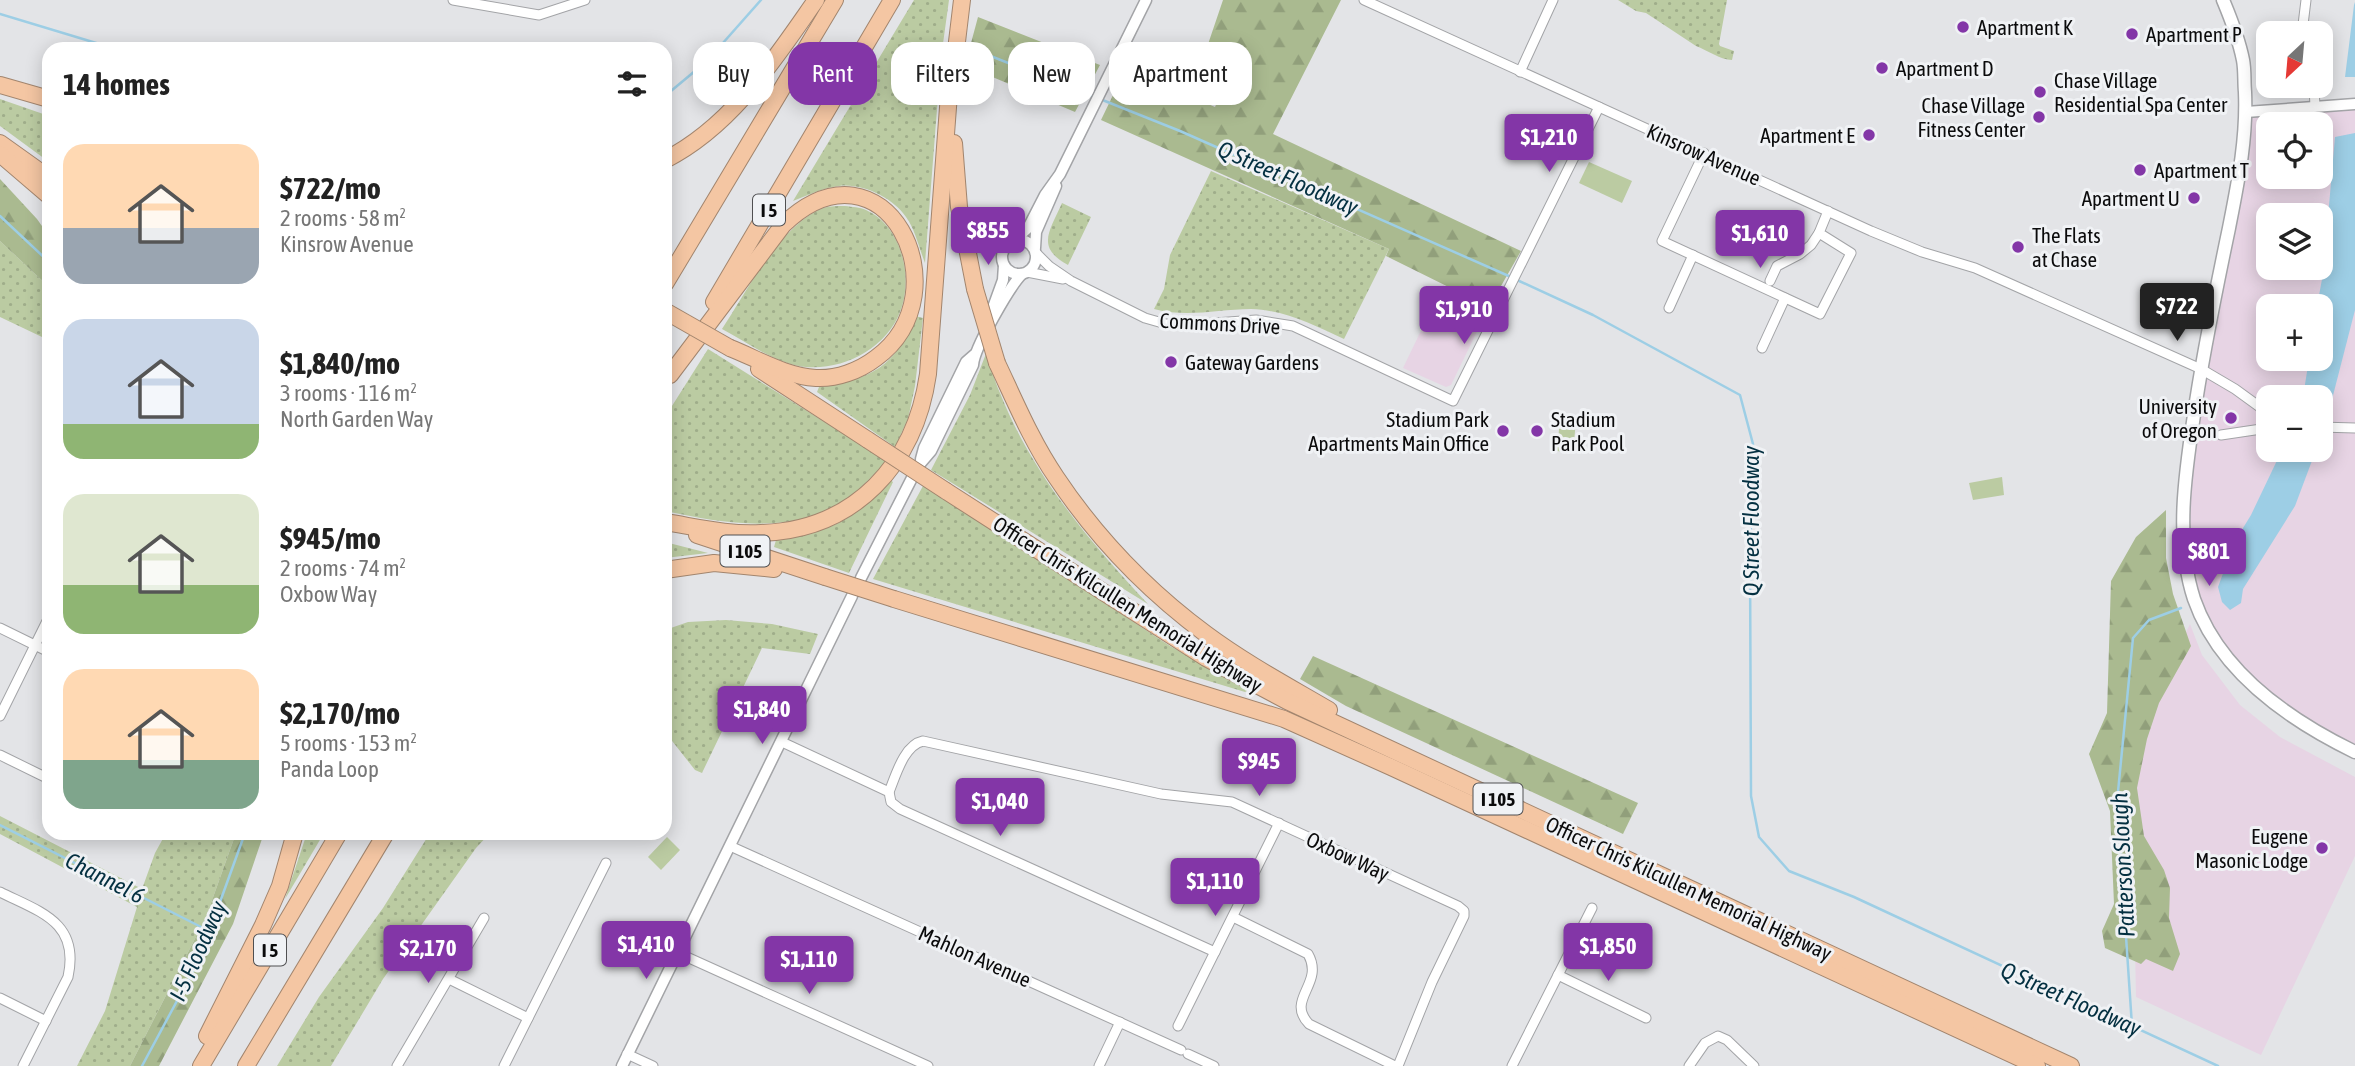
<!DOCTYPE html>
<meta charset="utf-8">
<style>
:root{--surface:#fff;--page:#f6f6f6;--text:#222;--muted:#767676;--accent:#8336a7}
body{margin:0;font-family:"Asap Condensed",sans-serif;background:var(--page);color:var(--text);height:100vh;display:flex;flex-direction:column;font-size:26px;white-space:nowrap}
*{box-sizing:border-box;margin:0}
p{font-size:23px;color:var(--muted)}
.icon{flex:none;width:38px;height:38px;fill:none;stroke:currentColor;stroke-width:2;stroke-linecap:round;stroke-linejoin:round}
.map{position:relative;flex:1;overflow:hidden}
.drawer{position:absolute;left:42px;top:42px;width:630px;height:798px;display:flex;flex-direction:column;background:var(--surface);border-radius:21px;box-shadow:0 4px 18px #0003}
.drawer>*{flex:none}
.banner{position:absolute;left:693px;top:42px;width:665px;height:63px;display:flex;gap:14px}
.needle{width:46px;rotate:206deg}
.fabs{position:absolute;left:2256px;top:21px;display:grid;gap:14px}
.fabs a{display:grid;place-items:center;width:77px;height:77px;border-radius:14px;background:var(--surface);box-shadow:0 4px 18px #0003;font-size:35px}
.price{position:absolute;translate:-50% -60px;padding:0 16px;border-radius:7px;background:var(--accent);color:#fff;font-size:23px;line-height:46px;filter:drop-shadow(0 2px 4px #0008)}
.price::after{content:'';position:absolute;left:50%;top:42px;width:21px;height:16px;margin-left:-10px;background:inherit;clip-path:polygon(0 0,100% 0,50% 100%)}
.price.active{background:#222;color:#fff}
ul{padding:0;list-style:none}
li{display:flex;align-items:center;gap:21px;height:175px;padding:0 21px}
li span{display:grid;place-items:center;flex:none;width:196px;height:140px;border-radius:21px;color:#555}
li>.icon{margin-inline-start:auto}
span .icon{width:84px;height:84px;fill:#fffc;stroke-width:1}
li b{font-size:30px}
h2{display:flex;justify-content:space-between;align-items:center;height:84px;padding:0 21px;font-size:30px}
.chip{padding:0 24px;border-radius:21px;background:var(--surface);box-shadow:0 4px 18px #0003;font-size:24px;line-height:63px}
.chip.active{background:var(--accent);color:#fff}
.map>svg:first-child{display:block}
.commercial{fill:#e7d4e4;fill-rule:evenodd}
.grass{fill:url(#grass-dots)}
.forest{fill:url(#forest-firs)}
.park{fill:#bbcba2}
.water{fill:#9dcee5}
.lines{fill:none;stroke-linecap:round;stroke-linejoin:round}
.stream{stroke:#9dcee5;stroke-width:2.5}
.minor-casing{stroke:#a3a4a7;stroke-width:11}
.tertiary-casing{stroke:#a3a4a7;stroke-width:13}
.secondary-casing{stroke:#a3a4a7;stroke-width:15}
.motorway-casing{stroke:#a2856e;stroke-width:18}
.minor{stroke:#fff;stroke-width:9}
.tertiary{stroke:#fff;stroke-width:10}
.secondary{stroke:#fff;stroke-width:12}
.motorway{stroke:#f4c6a3;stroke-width:16}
.motorway-bridge-casing{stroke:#a2856e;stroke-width:18;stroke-linecap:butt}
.motorway-bridge{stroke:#f4c6a3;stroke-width:16}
.poi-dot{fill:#8336a7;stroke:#f0f2f5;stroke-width:2.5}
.labels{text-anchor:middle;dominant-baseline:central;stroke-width:6;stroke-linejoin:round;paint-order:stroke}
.shield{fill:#f0f2f5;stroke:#505052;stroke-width:2}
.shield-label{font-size:19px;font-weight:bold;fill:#0b0b0c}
.poi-label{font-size:21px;fill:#0b0b0c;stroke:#f0f2f5;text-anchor:start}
.street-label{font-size:21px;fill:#0b0b0c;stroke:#f0f2f5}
.water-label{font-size:23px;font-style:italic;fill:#043041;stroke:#f0f2f5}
</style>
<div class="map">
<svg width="2355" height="1066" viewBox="0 0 2355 1066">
<defs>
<pattern id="grass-dots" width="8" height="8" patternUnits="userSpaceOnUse" patternTransform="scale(1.75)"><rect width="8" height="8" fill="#bbcba2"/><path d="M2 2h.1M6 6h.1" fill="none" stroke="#9fad8a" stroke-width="1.8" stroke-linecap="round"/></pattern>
<pattern id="forest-firs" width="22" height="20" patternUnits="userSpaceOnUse" patternTransform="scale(1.75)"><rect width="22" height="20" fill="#aaba90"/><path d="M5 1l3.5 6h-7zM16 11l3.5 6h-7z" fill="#919f7b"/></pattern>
</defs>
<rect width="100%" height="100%" fill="#e3e4e7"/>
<!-- commercial -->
<g class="commercial">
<path d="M2355,104v648l-104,-68 -56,-85 -12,-96 63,-391zM2268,124h52v53h-52zM2268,215h52v53h-52zM2268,306h52v53h-52zM2268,397h52v53h-52z"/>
<polygon points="1443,285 1489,307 1451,385 1446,387 1403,368"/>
<polygon points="2190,624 2202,655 2240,705 2280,737 2355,777 2355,856 2261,1055 2136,997 2135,947 2125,756"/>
</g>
<!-- grass -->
<g class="grass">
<path d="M914,0h35l-8,58 -16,205c-6,-15 -10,-34 -19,-46 -13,-19 -43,-34 -67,-31 -16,2 -31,9 -46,15z"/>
<path d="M1618,0h109l-8,44 1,2 14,5 -2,9c-11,0 -25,-10 -36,-14l-50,-33 -10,-2z"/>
<polygon points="0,99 49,116 49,162 0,126"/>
<path d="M1211,171l178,78 -45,90c-30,-14 -59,-29 -93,-30 -33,0 -63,9 -97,0l10,-20 6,-34z"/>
<path d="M1062,203l29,14 -23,48c-33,-18 -18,-34 -6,-62z"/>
<path d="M845,206c7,1 15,1 21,4 36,16 48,68 34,102 -15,40 -66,63 -106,53 -25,-6 -49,-24 -72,-36 25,-38 57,-103 101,-121 7,-2 15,-2 22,-2z"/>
<polygon points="0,241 49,287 49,351 42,337 0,317"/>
<path d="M915,316l8,2 -8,68 -7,33 -13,28 -78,-55 2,-5c52,-8 77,-20 96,-71z"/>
<path d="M708,349l179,112c-13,13 -27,29 -43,40 -53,35 -122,22 -179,10v-94z"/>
<path d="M987,351c4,14 7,29 13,42 32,81 89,148 148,211l-217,-134 39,-75z"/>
<path d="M890,480l3,2 -44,91 -75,-26 2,-7c56,-9 76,-18 114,-60z"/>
<polygon points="924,484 1170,646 1249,690 1245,692 873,579"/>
<polygon points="665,542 669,543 708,553 665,558"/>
<polygon points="726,620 772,624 818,634 810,654 762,648 702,773 695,770 665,732 665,630 688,622"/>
<polygon points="0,816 142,889 155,853 166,833 236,833 206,917 130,1066 77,1066 105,1011 137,907 0,834"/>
<polygon points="307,833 324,833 285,899"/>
<polygon points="430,833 490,833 476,848 383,979 331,1066 277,1066 319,997 383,908"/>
</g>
<!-- forest -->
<g class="forest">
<polygon points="1223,0 1341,0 1273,134 1521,251 1489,307 1386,256 1389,249 1101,120 1126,68 1215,107 1231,71 1204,56"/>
<polygon points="978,17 1100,65 1075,112 983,73 974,75 967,58"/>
<polygon points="0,179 37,219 49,236 49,287 0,241"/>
<polygon points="2166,510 2166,558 2173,594 2191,646 2159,703 2147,739 2137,788 2144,836 2164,870 2170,888 2169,918 2180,954 2173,971 2146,959 2141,964 2105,948 2102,931 2114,904 2110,811 2089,754 2107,713 2111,581 2136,537"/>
<polygon points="1313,656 1638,803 1623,834 1346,706 1300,679"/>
<polygon points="236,833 264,833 233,924 159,1066 130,1066 206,917"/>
</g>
<!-- park -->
<g class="park">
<polygon points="1589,162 1632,181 1622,203 1579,183"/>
<polygon points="1560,419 1576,420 1573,453 1557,451"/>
<polygon points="2002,477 2004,495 1973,500 1969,483"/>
<polygon points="667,837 680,850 661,870 648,857"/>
</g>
<!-- water -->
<g class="water">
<polygon points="2355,2 2355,77 2345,77 2354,5"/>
<polygon points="2355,133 2355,310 2329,411 2321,436 2320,397 2303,397 2309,359 2320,359 2320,306 2317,306 2323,274 2335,137"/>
<polygon points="2282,450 2316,450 2295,506 2243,589 2241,603 2230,610 2222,602 2218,587 2235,541 2251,515"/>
</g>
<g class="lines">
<!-- stream -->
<g class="stream">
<polyline points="0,14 116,49"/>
<polyline points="983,53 1094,97"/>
<polyline points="665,96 707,61 761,0"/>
<polyline points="1100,99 1180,131 1511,277"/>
<polyline points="0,216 49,262"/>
<polyline points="1517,280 1593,315 1740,395 1753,444 1750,555 1751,796 1759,837 1789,871 1854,897 2218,1066"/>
<polyline points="0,825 209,931"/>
<polyline points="2132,1026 2117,802 2133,638 2149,620 2181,608"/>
<polyline points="142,1066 199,960 245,833"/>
</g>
<!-- minor casing -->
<g class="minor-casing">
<g id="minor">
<polyline points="453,0 539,15 585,0"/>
<polyline points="1364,0 1871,231 1922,252 1975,268 2201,369 2235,389 2268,413"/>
<polyline points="2302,33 2306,0"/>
<polyline points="1520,72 1553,0"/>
<polyline points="2314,86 2315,107"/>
<polyline points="1704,153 1662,241 1820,314 1851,253 1819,233 1828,211"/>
<polyline points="1037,254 1049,266 1071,281 1145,318 1166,324 1201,324 1256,320 1293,326 1453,401 1599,107"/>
<polyline points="1027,272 1063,279"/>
<polyline points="1770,281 1777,266 1800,254 1811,245 1819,233"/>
<polyline points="1669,308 1693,255"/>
<polyline points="1762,348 1785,298"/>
<polyline points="2320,427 2355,428"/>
<polyline points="2221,435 2268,428"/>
<polyline points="0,628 49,652"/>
<polyline points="0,716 49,617"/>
<polyline points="782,742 889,792 891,802 900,809 1215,952"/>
<polyline points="0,755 49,779"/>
<path d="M889,792c7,-17 15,-47 34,-51l238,53 71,8 226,104 6,5v5l-32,66 -34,84"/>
<polyline points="730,846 1181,1050"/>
<path d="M0,892c40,20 80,30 68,85l-45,89"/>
<path d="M1233,917l75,37c17,30 -23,45 1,70l86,42"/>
<polyline points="678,953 928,1066"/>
<polyline points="1558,975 1646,1018"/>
<polyline points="449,979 528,1018"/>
<polyline points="0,998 46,1021"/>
<polyline points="1178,1026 1279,823"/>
<polyline points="627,1054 653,1066"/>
<polyline points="1188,1054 1214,1066"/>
<polyline points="397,1066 484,918"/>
<polyline points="504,1066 606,863"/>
<polyline points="1099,1066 1120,1022"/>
<polyline points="1512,1066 1592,908"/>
<polyline points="1689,1066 1705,1043 1718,1036 1727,1040 1754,1066"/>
</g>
</g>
<!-- tertiary casing -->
<g class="tertiary-casing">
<g id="tertiary">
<polyline points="2246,112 2355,104"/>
<polyline points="1016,239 1028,228 1045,195 1060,174 1146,0"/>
<circle cx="1019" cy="257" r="17"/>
<polyline points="1035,248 1036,232 1056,186"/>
<polyline points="991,313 1003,280 1004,265"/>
<polyline points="921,459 924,448 966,362 974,355"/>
<path d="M919,465l12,-14 42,-86c1,-17 37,-79 49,-91"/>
<polyline points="861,578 913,476"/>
<polyline points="622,1066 852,596"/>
</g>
</g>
<!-- secondary casing -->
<g class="secondary-casing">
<path id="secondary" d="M2223,0c8,19 16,40 20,60 2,10 1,22 2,32 2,47 -7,90 -16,136 -13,62 -26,124 -35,187 -9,59 -19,126 0,184 25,72 95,121 161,153"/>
</g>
<!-- motorway casing -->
<g class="motorway-casing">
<g id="motorway">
<polyline points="953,75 962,0"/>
<polyline points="0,85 49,99"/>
<polyline points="0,143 49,178"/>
<polyline points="954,143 959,207 975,289"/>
<polyline points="0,154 49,196"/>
<path d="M665,160c67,-34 109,-100 151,-160"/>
<polyline points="665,284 835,0"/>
<polyline points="714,302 892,0"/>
<path d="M997,363c18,38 35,79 59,114 40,60 92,114 150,157 39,29 82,52 123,76"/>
<polyline points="759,369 868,440"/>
<path d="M670,375l113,-150c101,-97 183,67 93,133 -17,13 -39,21 -60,20 -31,-2 -58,-19 -86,-30"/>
<polyline points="946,491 1206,658 1287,701 2071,1066"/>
<path d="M665,522c32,5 64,13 96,11 94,-3 154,-69 167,-159l21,-280 4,-28"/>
<polyline points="697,535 825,577"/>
<polyline points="665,570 714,563 774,569"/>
<polyline points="894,599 1284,719 1391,767 2037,1066"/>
<polyline points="207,1036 263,925 280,886 295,833"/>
<polyline points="201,1066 339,833"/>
<polyline points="246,1066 386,833"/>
</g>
</g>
<!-- minor -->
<use href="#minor" class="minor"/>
<!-- tertiary -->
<use href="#tertiary" class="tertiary"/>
<!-- secondary -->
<use href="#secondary" class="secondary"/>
<!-- motorway -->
<use href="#motorway" class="motorway"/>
<!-- motorway-bridge casing -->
<g class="motorway-bridge-casing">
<g id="motorway-bridge">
<polyline points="975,289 997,363"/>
<polyline points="665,311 730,348"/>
<polyline points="868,440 946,491"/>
<polyline points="825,577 894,599"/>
</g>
</g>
<!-- motorway-bridge -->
<use href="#motorway-bridge" class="motorway-bridge"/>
</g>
<!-- markers -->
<g class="poi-dot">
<circle cx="1963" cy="27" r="7"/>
<circle cx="2132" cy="34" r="7"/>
<circle cx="1882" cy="68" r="7"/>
<circle cx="2040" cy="92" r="7"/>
<circle cx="2039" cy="117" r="7"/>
<circle cx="1869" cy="135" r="7"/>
<circle cx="2140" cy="170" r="7"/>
<circle cx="2194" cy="198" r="7"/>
<circle cx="2018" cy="247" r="7"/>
<circle cx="1171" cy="362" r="7"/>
<circle cx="2231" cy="418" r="7"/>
<circle cx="1503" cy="431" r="7"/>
<circle cx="1537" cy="431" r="7"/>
<circle cx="2322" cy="848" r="7"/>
</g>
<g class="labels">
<!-- shield labels -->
<g class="shield">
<rect x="753" y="194.5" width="32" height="31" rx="5"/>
<rect x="720.5" y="535.5" width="49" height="31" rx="5"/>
<rect x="1473.5" y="783.5" width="49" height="31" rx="5"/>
<rect x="254" y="934.5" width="32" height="31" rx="5"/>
</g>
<g class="shield-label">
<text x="769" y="210">I 5</text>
<text x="745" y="551">I 105</text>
<text x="1498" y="799">I 105</text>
<text x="270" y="950">I 5</text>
</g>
<!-- poi labels -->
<g class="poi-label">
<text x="1977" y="27">Apartment K</text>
<text x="2146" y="34">Apartment P</text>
<text x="1896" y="68">Apartment D</text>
<text x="2054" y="80">Chase Village<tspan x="2054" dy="24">Residential Spa Center</tspan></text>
<text x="2025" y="105" text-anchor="end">Chase Village<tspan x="2025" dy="24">Fitness Center</tspan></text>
<text x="1855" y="135" text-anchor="end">Apartment E</text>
<text x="2154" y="170">Apartment T</text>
<text x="2180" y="198" text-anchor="end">Apartment U</text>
<text x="2032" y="235">The Flats<tspan x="2032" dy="24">at Chase</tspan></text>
<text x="1185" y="362">Gateway Gardens</text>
<text x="2217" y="406" text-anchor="end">University<tspan x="2217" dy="24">of Oregon</tspan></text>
<text x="1489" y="419" text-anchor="end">Stadium Park<tspan x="1489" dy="24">Apartments Main Office</tspan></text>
<text x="1551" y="419">Stadium<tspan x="1551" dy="24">Park Pool</tspan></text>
<text x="2308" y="836" text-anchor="end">Eugene<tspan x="2308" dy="24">Masonic Lodge</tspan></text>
</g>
<!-- street labels -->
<g class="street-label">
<text transform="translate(1704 154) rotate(24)">Kinsrow Avenue</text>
<text transform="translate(1220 323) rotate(3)">Commons Drive</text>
<text transform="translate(1128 604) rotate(32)">Officer Chris Kilcullen Memorial Highway</text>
<text transform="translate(1348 856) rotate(25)">Oxbow Way</text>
<text transform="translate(1689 888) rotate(25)">Officer Chris Kilcullen Memorial Highway</text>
<text transform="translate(975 956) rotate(24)">Mahlon Avenue</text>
</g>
<!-- water labels -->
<g class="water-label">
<text transform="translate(1288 178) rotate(24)">Q Street Floodway</text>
<text transform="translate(1751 521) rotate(-90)">Q Street Floodway</text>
<text transform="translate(2123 865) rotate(-93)">Patterson Slough</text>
<text transform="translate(105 878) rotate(27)">Channel 6</text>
<text transform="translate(198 951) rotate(-66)">I-5 Floodway</text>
<text transform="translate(2071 999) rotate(24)">Q Street Floodway</text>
</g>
</g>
</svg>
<div class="fabs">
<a><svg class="needle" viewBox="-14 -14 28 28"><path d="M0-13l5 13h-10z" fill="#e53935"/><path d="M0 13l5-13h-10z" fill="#767676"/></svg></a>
<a><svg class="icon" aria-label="locate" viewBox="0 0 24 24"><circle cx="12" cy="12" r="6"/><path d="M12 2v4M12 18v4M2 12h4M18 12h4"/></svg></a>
<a><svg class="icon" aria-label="layers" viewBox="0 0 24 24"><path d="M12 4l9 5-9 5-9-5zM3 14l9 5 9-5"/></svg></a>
<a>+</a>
<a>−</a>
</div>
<b class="price" style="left:1549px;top:174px">$1,210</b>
<b class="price" style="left:988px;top:267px">$855</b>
<b class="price" style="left:1760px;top:270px">$1,610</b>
<b class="price active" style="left:2177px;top:343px">$722</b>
<b class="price" style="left:1464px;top:346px">$1,910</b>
<b class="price" style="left:2209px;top:588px">$801</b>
<b class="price" style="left:762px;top:746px">$1,840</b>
<b class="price" style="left:1259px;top:798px">$945</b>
<b class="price" style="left:1000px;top:838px">$1,040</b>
<b class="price" style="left:1215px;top:918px">$1,110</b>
<b class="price" style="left:646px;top:981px">$1,410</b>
<b class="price" style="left:1608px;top:983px">$1,850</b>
<b class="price" style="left:428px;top:985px">$2,170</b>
<b class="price" style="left:809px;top:996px">$1,110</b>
<div class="banner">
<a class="chip">Buy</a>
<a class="chip active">Rent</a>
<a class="chip">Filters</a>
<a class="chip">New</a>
<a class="chip">Apartment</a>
</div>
<section class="drawer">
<h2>14 homes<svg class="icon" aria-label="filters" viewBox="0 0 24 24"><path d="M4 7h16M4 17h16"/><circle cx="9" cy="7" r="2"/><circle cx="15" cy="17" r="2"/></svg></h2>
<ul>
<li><span style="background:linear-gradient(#ffd9b3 60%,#9aa5b1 0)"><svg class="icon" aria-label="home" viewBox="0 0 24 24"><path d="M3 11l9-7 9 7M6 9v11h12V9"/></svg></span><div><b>$722/mo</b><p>2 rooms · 58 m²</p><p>Kinsrow Avenue</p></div></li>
<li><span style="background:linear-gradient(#c9d6e8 75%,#8fb573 0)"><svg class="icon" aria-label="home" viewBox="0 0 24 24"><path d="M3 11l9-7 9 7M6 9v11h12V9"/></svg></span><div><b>$1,840/mo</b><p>3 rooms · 116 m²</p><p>North Garden Way</p></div></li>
<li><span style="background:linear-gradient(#dfe7d0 65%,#8fb573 0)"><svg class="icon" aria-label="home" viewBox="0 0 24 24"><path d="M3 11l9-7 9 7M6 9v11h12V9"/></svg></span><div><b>$945/mo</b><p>2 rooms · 74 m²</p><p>Oxbow Way</p></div></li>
<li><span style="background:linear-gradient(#ffd9b3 65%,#7fa58c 0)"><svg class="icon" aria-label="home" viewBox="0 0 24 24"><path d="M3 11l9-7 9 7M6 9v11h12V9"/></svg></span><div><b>$2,170/mo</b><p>5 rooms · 153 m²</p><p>Panda Loop</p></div></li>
</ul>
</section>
</div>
